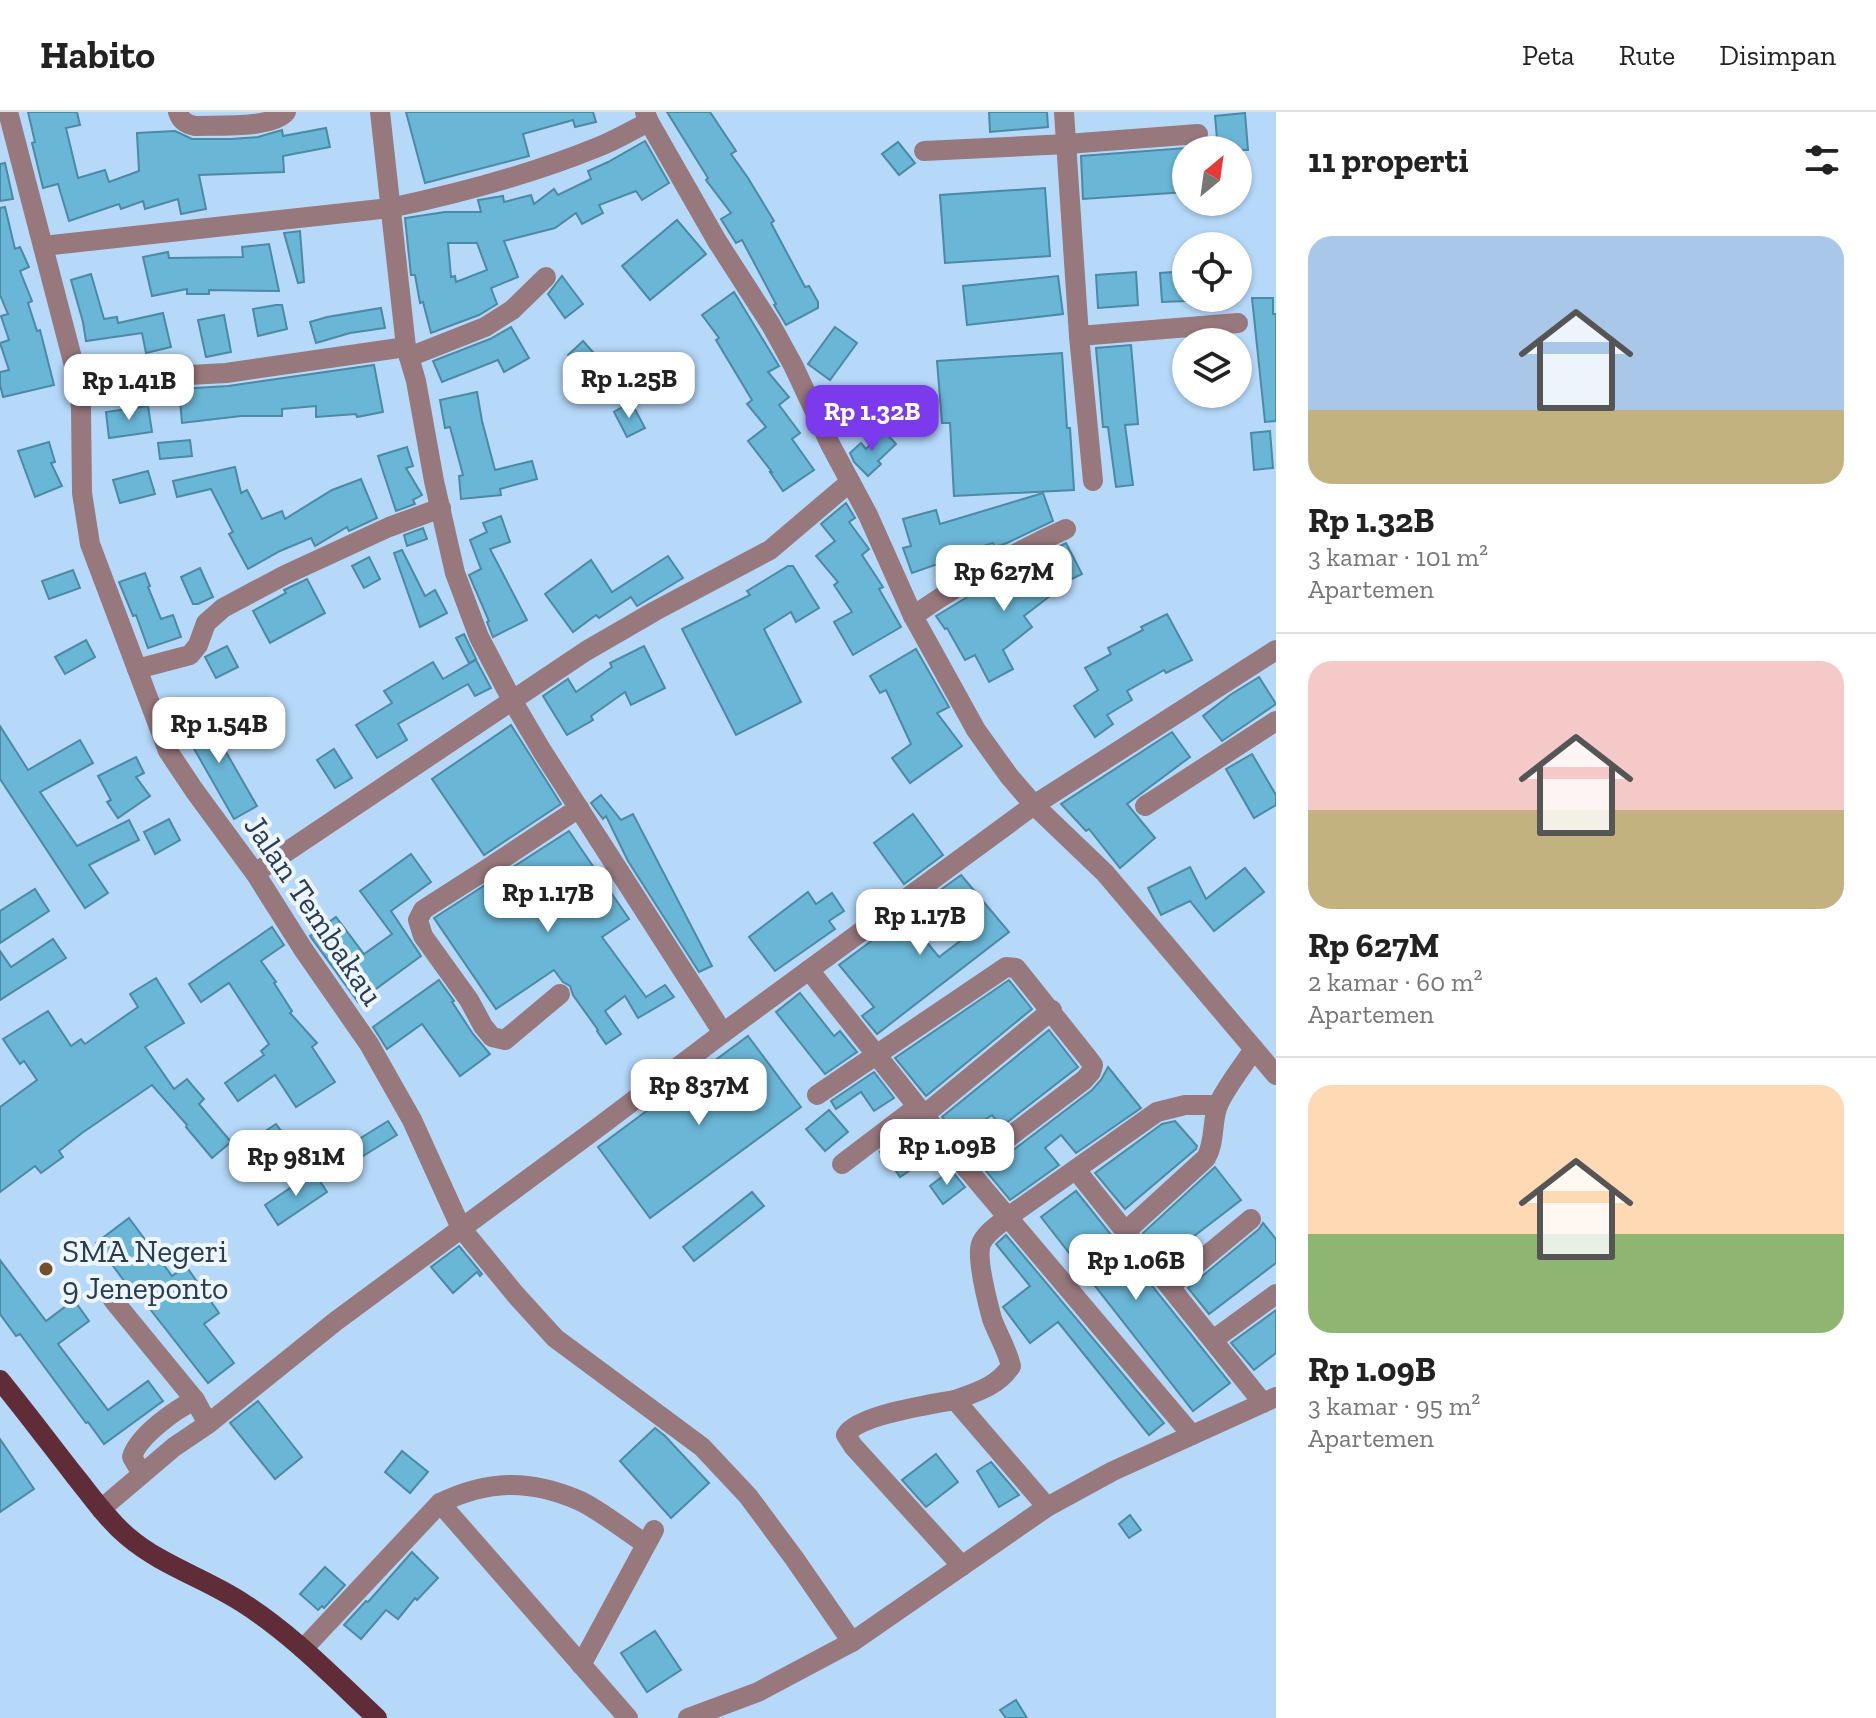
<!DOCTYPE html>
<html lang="id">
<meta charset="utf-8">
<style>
:root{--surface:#fff;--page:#f2f2f2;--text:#222;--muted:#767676;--line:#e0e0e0;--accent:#7c3aed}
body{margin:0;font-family:"Zilla Slab",serif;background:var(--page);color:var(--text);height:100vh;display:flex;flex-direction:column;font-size:30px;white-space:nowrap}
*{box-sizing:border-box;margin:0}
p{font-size:26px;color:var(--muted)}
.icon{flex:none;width:44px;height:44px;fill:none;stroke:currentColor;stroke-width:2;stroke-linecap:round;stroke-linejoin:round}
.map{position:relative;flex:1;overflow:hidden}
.side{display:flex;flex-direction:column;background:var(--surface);width:600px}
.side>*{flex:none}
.needle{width:52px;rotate:29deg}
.buttons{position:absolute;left:1172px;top:24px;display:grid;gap:16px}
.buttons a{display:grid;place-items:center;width:80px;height:80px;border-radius:50%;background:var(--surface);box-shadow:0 2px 6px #0004;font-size:40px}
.price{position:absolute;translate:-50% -68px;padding:0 18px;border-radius:16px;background:#fff;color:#222;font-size:26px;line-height:52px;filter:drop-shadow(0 2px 4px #0008)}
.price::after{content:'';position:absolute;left:50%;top:48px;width:24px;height:18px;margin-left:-12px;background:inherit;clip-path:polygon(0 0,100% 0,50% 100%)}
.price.on{background:var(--accent);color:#fff}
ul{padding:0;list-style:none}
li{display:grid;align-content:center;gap:16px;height:424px;padding:0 32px}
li+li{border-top:2px solid var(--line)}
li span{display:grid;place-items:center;height:248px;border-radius:24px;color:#555}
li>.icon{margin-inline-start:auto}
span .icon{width:144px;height:144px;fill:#fffc;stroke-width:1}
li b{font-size:34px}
h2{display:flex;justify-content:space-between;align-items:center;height:96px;padding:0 32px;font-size:34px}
header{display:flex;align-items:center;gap:48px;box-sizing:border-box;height:112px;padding:0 40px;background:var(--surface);border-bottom:2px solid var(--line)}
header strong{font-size:38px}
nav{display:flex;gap:44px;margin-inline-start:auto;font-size:28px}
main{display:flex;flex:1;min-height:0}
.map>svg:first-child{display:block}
.building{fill:#6ab6d6;stroke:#4c89a3;stroke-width:2;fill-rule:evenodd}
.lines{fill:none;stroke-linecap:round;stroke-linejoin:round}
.minor{stroke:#97787d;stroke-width:20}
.major{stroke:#5f2c37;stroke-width:20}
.poi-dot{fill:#735029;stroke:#edf6ff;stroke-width:3}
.labels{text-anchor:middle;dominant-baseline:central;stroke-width:8;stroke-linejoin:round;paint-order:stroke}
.street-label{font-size:32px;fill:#2a3c4d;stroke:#edf6ff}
.poi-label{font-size:32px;fill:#2a3c4d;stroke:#edf6ff;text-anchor:start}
</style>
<header>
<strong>Habito</strong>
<nav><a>Peta</a><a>Rute</a><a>Disimpan</a></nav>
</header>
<main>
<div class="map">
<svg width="1276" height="1606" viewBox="0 0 1276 1606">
<rect width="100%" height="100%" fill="#b6d9fa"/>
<!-- building -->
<g class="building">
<polygon points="28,0 77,0 80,13 66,16 78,66 105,58 109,70 139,59 137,21 175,19 192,27 230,27 258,25 282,18 283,24 326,16 330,35 283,44 284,60 199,63 206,97 181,102 178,87 145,97 143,89 121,97 119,92 69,109 58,72 43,76 32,31 35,30"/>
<polygon points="406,0 593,0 596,10 575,15 573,8 523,22 529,44 425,71"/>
<polygon points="667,0 710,0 736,39 731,42 748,66 774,109 771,111 805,175 809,174 818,190 818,196 786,213 774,193 776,192 742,128 736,131 721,107 731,101 706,68 708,66"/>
<polygon points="989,0 1047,0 1048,15 990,20"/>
<polygon points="1245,1 1248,38 1218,38 1215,4"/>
<path d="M645,29l24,42 -27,17 -6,-9 -37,14 4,8 -21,11 -6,-11 -21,15 -51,13 14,36 -27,11 6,16 -18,11 -48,18 -8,-31 -3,1 -5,-28h-4l-6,-57 40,-6h36l-3,-12 25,-4 1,6 27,-7 3,9 20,-15 4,6 33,-16 -3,-8 20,-9zM448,131h29l10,27 -31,12 -1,-6 -4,1z"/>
<polygon points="898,30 915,51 899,63 882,42"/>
<polygon points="1186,36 1186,80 1083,87 1081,44"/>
<polygon points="5,51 13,87 0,89 0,52"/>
<polygon points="1045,76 1050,144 945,151 940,83"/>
<polygon points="5,95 15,137 20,135 29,155 20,159 32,189 28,191 37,219 40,218 54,273 3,285 0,273 0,260 9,258 0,231 9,228 1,204 8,202 0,183 0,96"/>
<polygon points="677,108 706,142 650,188 622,154"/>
<polygon points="300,119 304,170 298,171 284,121"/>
<polygon points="269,132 279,179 209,178 209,182 187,182 187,177 152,184 143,145 168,140 169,146 243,145 242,135"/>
<polygon points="1186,159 1186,189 1162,190 1160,161"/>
<polygon points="1136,160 1138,193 1098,196 1096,163"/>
<polygon points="91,162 104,207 117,205 118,211 163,201 171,235 146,241 142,221 86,229 83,210 71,168"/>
<polygon points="562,164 583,192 565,206 548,182"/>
<polygon points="1058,164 1063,202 967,213 963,174"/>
<polygon points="734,180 779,254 768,260 789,285 779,293 800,321 792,327 814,358 783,379 770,360 772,360 748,329 766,315 747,292 752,288 716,228 719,226 702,203"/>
<polygon points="1252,186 1273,186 1273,202 1276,202 1276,309 1265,310"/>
<polygon points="276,193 282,193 287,217 258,224 253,197"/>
<polygon points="381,196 385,216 350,221 316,231 310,210 327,205"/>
<polygon points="224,203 231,240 206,245 198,208"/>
<polygon points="511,215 529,246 504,260 498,248 442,270 433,249 490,227"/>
<polygon points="835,215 857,231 830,268 808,252"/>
<polygon points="583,229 608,257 593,271 568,243"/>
<polygon points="1131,233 1138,312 1125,313 1133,373 1116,375 1108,315 1103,315 1096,236"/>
<polygon points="1062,241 1067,316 1070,316 1074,378 954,384 950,311 942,311 937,249"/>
<polygon points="374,253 383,300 357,305 356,302 316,305 316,294 282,297 282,304 241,304 182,311 179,277 228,274"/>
<polygon points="477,280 482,309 495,358 532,349 537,367 500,377 501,383 461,387 459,364 463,363 450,315 445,316 440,288"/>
<polygon points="631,290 645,316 627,325 614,300"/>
<polygon points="148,294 152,320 109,326 106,300"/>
<polygon points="884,319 896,332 878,349 881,352 868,364 854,350 850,341 861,331 866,337"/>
<polygon points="1270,319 1273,356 1254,358 1251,321"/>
<polygon points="190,328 192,344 160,347 158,331"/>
<polygon points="49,330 55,350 51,351 62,374 35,385 18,339"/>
<polygon points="407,335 413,354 406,356 422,383 413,388 415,392 396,399 378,344"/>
<polygon points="235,355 241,381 247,378 262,407 282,399 285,407 332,378 361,367 377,406 349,419 347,415 315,434 311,426 280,439 248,457 229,422 233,420 211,377 177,385 173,369"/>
<polygon points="148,359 155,382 120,391 113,368"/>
<polygon points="1043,381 1053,409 1007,431 995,435 993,431 957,442 958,445 912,461 903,436 911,434 903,407 936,398 940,412"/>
<polygon points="846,391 855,406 849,410 869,437 862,443 883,475 879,477 901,515 853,543 834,510 852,500 834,473 838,470 816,444 835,429 821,412"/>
<polygon points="501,404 510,430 490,437 527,508 493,525 487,510 489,509 469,463 481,457 470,428 487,420 483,411"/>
<polygon points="423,416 427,427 407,434 404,423"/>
<polygon points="1066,431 1082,462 1057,474 1059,477 1024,504 1032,515 1003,538 1013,557 989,570 975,543 965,548 947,516 945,517 936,504 1004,463 1012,480 1050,451 1045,441"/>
<polygon points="402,438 425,484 435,478 447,501 420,515 394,441"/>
<polygon points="668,444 683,466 637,494 631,485 599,506 596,503 573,520 545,482 591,448 612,480"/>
<polygon points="369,445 380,467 364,476 352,454"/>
<polygon points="788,454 793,454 819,496 796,510 791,500 764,517 801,590 736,623 682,517 750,483 747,479"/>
<polygon points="200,456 213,485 198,492 193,492 181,465"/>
<polygon points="73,458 80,476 49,487 42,469"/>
<polygon points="145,461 150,474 148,475 161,507 173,503 181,525 148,536 136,503 133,504 119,470"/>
<polygon points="307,467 325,501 270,531 253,499 286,481 284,478"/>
<polygon points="1167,502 1192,548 1166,561 1164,558 1127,579 1132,588 1107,603 1113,612 1095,625 1074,594 1098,578 1085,556 1111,542 1108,536 1143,518 1141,515"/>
<polygon points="464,522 476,547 469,551 456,526"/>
<polygon points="86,528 95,545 65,562 55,545"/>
<polygon points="227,534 238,555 216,566 205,545"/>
<polygon points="644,534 665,576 631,593 625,580 591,604 593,608 567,623 543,584 568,567 576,580 612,555 610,551"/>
<polygon points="916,537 949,595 937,601 962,634 910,671 892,646 911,632 886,578 880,581 870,564"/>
<polygon points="476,548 491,576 475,584 468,572 398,612 407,628 377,646 356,613 392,591 384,579 433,550 443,567"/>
<polygon points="1259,565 1276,592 1222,629 1203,604 1230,583"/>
<polygon points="203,600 257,694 234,707 180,612"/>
<polygon points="511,613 561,692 484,743 432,667"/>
<polygon points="0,614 28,658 80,628 93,651 40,680 77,734 129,708 139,728 89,753 108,781 85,796 0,667"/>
<polygon points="1172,620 1190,645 1127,692 1155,726 1120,756 1089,717 1086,719 1061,692"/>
<polygon points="334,637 352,666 335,676 317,648"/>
<polygon points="1252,642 1276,683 1276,693 1254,706 1226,657"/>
<polygon points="136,645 144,661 136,665 150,684 118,706 107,690 111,688 98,664"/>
<polygon points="601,683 621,708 633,702 712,854 699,860 628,749 606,704 603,707 591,691"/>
<polygon points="913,702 943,743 904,772 874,731"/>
<polygon points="169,707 180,728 155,742 144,720"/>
<polygon points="569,719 629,807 602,825 646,885 665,873 674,885 638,906 625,884 605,899 621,922 606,932 597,919 598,918 573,883 570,874 563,870 554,858 496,897 434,806"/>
<polygon points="411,742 431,770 391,799 421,844 358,890 310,824 336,805 364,842 392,822 360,779"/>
<polygon points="1190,755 1206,787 1245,756 1264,780 1214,819 1190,789 1161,803 1148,776"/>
<polygon points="961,763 1009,820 877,922 862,904 874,895 839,853 905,804 939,845 968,823 935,782"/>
<polygon points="35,777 49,799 0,831 0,799"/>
<polygon points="808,780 816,792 832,781 844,799 829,809 835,817 775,859 749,825"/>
<polygon points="272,815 284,833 261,849 276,870 274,871 292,899 290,901 317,931 312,935 335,970 296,995 275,963 238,989 225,971 264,943 261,939 269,932 229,871 201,890 189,872"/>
<polygon points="53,827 66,846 0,888 0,839 11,855"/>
<polygon points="156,866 184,911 145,935 174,977 187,967 204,987 199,992 231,1030 212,1046 186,1015 187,1013 152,973 82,1021 59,1039 63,1045 41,1061 35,1054 0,1080 0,995 37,968 24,949 20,952 3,927 48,899 71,934 81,927 85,932 138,895 130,882"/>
<polygon points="439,868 454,889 452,890 473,922 490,942 460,964 422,912 387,937 373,915"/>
<polygon points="1009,868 1032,897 926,984 895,946"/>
<polygon points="800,881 834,924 840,919 857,940 825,962 776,900"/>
<polygon points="1049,918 1078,955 1001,1015 992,1003 959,1025 942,1005"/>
<polygon points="748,924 801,995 650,1106 598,1035"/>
<polygon points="1108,955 1141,996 1076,1041 1061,1023 1045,1036 1059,1053 1010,1088 986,1059 1092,978 1101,968"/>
<polygon points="874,960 894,986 874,999 861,980 836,997 831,989"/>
<polygon points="829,998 848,1020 825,1039 806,1017"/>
<polygon points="388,1009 397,1023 355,1049 346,1035"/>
<polygon points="1175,1009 1197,1034 1196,1037 1125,1097 1095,1061 1162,1012"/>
<polygon points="276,1012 285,1024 263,1039 255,1026"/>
<polygon points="915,1013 937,1040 900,1065 886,1044 884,1045 880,1040"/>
<polygon points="1215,1055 1241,1088 1164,1147 1143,1121"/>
<polygon points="951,1058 965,1075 943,1092 930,1074"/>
<polygon points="314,1060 327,1080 278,1113 265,1093"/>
<polygon points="1076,1079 1230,1271 1193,1299 1041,1105"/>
<polygon points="752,1080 764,1094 694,1149 683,1135"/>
<polygon points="129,1106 172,1164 186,1154 219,1201 204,1212 234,1251 208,1271 139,1183 136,1185 96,1131"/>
<polygon points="1263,1111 1276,1127 1276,1151 1209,1202 1188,1176 1259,1117"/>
<polygon points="1006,1123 1164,1311 1149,1323 1058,1210 1030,1231 1003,1195 1030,1174 996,1132"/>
<polygon points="459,1134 482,1162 480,1164 477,1160 453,1181 431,1155"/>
<polygon points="0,1148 46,1209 74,1188 89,1209 58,1232 108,1298 148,1269 163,1289 104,1332 88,1310 86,1311 20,1222 16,1224 0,1202"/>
<polygon points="1276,1198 1276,1241 1254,1258 1231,1231"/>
<polygon points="258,1289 302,1345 275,1367 230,1311"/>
<polygon points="655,1316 665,1324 709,1371 671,1406 620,1349"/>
<polygon points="0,1327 34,1377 0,1400"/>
<polygon points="402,1339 428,1360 410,1381 385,1360"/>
<polygon points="936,1342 958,1370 926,1395 902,1368"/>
<polygon points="991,1350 1019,1383 999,1395 977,1359"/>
<polygon points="1130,1403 1141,1418 1129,1426 1119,1412"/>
<polygon points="412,1440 438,1466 417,1488 415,1486 398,1507 386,1498 361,1527 344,1513 366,1489 368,1490"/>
<polygon points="325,1455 345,1473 324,1496 322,1494 318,1498 300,1482"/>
<polygon points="655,1519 681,1558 647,1580 621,1541"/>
<polygon points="1016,1588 1027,1606 1006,1606 1000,1598"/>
</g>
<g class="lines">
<!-- minor -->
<g class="minor">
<polyline points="8,0 78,269 81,296 82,381 90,432 168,639 194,678 255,761 303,837 369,932 412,1008 461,1116 515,1182 555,1226 702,1335 748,1384 794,1446 852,1530"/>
<path d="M178,0c3,9 8,12 17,14 22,-1 77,3 91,-14"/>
<polyline points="380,0 406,235 416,269 434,369 455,461 479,525 512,588 542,639 723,921"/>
<polyline points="645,0 649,10 717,129 771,213 793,253 830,332 868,403 913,504 976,618 1009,664 1034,693 1105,761 1276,963"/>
<polyline points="1064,0 1079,224 1093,369"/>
<polyline points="924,39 1067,32 1198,22"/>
<path d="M43,134l347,-38c71,-15 142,-34 208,-61 18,-7 34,-17 51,-25"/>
<polyline points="1079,224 1238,211"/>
<polyline points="409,245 485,215 512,198 546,165"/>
<polyline points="78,269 226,261 406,235"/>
<path d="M913,504c49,-34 99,-63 153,-87"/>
<polyline points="137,557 190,543 198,533 206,511 223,496 285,463 389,415 441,396"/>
<polyline points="1145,694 1276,609"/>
<polyline points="255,761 586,539 655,499 770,438 850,370"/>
<polyline points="809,858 967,1057 1192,1323"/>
<polyline points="560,882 505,928 492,925 483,914 469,888 423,824 418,808 423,798 429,794 487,757 579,696"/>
<polyline points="817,983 1006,855 1016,856 1087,945 1093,953 1091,960 1084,968 967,1057"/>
<polyline points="924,1003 1052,898"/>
<polyline points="842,1052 917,995"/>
<polyline points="1076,1058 1263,1291"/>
<path d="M1125,1120l81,-74c10,-17 5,-39 13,-55 9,-19 24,-37 35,-54"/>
<polyline points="1170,1174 1251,1107"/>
<polyline points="113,1188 195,1288"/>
<polyline points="1213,1228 1276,1182"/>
<path d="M955,1288c-23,4 -98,15 -109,35l7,11 109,120"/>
<path d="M142,1362l-10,-17c6,-21 44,-48 63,-57l13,24"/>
<polyline points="440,1391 628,1606"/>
<path d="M1047,1395l-92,-107c22,-8 43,-14 56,-34 -4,-17 -13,-31 -19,-47 -4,-15 -16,-61 -11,-75 4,-11 19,-20 27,-27l149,-105 28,-7h33"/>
<polyline points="101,1397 174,1335 208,1312 336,1209 596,1017 723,921 1034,693 1276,538"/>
<path d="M303,1537l137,-146c48,-23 89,-24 138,-3 21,9 47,31 68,44"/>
<polyline points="581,1553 654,1418"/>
<polyline points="688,1606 758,1580 852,1530 1047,1395 1113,1359 1276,1285"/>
</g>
<!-- major -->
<path class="major" d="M0,1268c26,32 50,64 75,96 17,21 32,43 52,60 35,30 78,42 116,67 50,32 91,75 134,115"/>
</g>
<!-- markers -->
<circle class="poi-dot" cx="46" cy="1157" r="8"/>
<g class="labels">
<!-- street labels -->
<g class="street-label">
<text transform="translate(314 798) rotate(56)">Jalan Tembakau</text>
</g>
<!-- poi labels -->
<g class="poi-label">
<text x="62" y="1139">SMA Negeri<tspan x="62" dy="37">9 Jeneponto</tspan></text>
</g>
</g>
</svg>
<div class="buttons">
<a><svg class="needle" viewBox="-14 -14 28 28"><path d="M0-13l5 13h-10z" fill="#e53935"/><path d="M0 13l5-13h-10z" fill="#767676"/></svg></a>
<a><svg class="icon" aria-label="locate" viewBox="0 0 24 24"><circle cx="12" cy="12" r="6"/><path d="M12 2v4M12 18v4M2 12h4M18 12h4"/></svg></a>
<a><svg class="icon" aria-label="layers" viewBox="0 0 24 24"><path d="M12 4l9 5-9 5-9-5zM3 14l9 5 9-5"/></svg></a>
</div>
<b class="price" style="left:629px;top:308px">Rp 1.25B</b>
<b class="price" style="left:129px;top:310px">Rp 1.41B</b>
<b class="price on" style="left:872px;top:341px">Rp 1.32B</b>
<b class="price" style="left:1004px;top:501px">Rp 627M</b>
<b class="price" style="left:219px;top:653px">Rp 1.54B</b>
<b class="price" style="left:548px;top:822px">Rp 1.17B</b>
<b class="price" style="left:920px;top:845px">Rp 1.17B</b>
<b class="price" style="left:699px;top:1015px">Rp 837M</b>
<b class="price" style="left:947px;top:1075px">Rp 1.09B</b>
<b class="price" style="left:296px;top:1086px">Rp 981M</b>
<b class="price" style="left:1136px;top:1190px">Rp 1.06B</b>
</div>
<section class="side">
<h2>11 properti<svg class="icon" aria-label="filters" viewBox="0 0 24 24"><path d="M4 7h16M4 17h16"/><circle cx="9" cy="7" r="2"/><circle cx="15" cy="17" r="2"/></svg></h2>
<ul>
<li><span style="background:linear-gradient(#a9c7e8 70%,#c2b280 0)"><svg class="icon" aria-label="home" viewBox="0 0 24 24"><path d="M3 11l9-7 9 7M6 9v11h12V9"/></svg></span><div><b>Rp 1.32B</b><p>3 kamar · 101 m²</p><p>Apartemen</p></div></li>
<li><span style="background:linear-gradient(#f6c9c9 60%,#c2b280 0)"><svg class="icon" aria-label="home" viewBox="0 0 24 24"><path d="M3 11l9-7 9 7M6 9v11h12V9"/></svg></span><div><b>Rp 627M</b><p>2 kamar · 60 m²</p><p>Apartemen</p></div></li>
<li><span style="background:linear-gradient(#ffd9b3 60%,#8fb573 0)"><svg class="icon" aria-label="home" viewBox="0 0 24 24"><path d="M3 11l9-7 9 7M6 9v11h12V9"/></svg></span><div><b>Rp 1.09B</b><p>3 kamar · 95 m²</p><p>Apartemen</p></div></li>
</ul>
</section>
</main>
